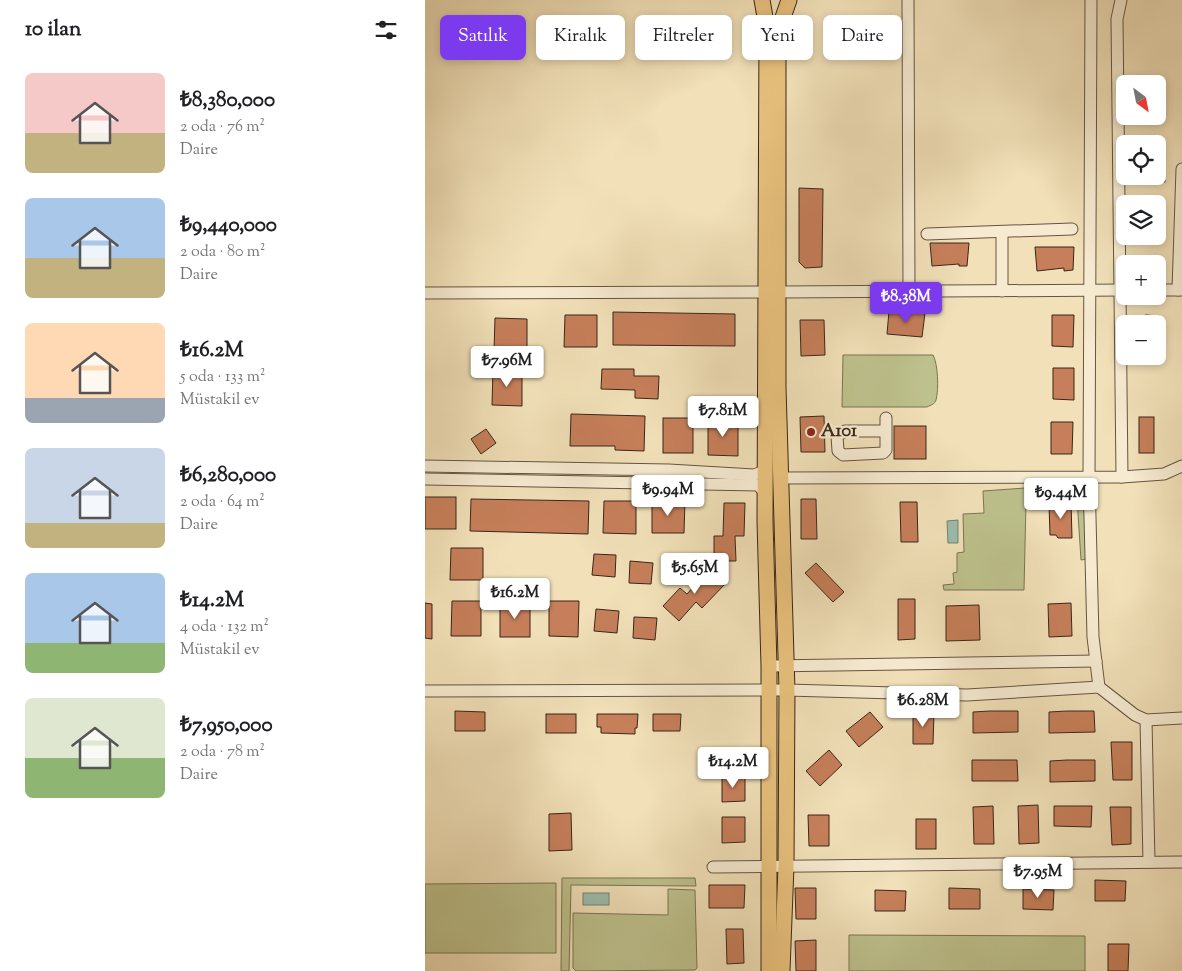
<!DOCTYPE html>
<html lang="tr">
<meta charset="utf-8">
<style>
:root{--surface:#fff;--page:#f6f6f6;--text:#202124;--muted:#757577;--accent:#7c3aed}
body{margin:0;font-family:"Sorts Mill Goudy",serif;background:var(--page);color:var(--text);height:100vh;display:flex;flex-direction:column;font-size:19px;white-space:nowrap}
*{box-sizing:border-box;margin:0}
p{font-size:16px;color:var(--muted)}
.icon{flex:none;width:28px;height:28px;fill:none;stroke:currentColor;stroke-width:2;stroke-linecap:round;stroke-linejoin:round}
.map{position:relative;flex:1;overflow:hidden}
.panel{display:flex;flex-direction:column;background:var(--surface);width:425px}
.panel>*{flex:none}
.guide{position:absolute;left:15px;top:15px;width:475px;height:45px;display:flex;gap:10px}
.needle{width:32px;rotate:148deg}
.tools{position:absolute;left:691px;top:75px;display:grid;gap:10px}
.tools a{display:grid;place-items:center;width:50px;height:50px;border-radius:8px;background:var(--surface);box-shadow:0 2px 8px #0003;font-size:25px}
.price{position:absolute;translate:-50% -42px;padding:0 11px;border-radius:5px;background:#fff;color:#222;font-size:16px;line-height:32px;filter:drop-shadow(0 1px 2px #0008)}
.price::after{content:'';position:absolute;left:50%;top:30px;width:15px;height:11px;margin-left:-8px;background:inherit;clip-path:polygon(0 0,100% 0,50% 100%)}
.price.active{background:var(--accent);color:#fff}
ul{padding:0;list-style:none}
li{display:flex;align-items:center;gap:15px;height:125px;padding:0 25px}
li span{display:grid;place-items:center;flex:none;width:140px;height:100px;border-radius:8px;color:#555}
li>.icon{margin-inline-start:auto}
span .icon{width:60px;height:60px;fill:#fffc;stroke-width:1}
li b{font-size:21px}
h2{display:flex;justify-content:space-between;align-items:center;height:60px;padding:0 25px;font-size:21px}
.tag{padding:0 18px;border-radius:8px;background:var(--surface);box-shadow:0 2px 8px #0003;font-size:18px;line-height:45px}
.tag.active{background:var(--accent);color:#fff}
main{display:flex;flex:1;min-height:0}
.map>svg:first-child{display:block}
.green{fill:#bdc18d;stroke:#7b7453}
.water{fill:#9bbdae;stroke:#748172}
.building{fill:#c67f5a;stroke:#392619}
.lines{fill:none;stroke-linecap:round;stroke-linejoin:round}
.minor-casing{stroke:#675441;stroke-width:13}
.major-casing{stroke:#392619;stroke-width:17}
.minor{stroke:#f6ebd1;stroke-width:11}
.major{stroke:#e8c07c;stroke-width:15}
.poi-dot{fill:#8f2418;stroke:#f6ebd1;stroke-width:2}
.labels{text-anchor:middle;dominant-baseline:central;stroke-width:4.5;stroke-linejoin:round;paint-order:stroke}
.poi-label{font-size:18px;font-weight:bold;fill:#392619;stroke:#f6ebd1;text-anchor:start}
</style>
<main>
<section class="panel">
<h2>10 ilan<svg class="icon" aria-label="filters" viewBox="0 0 24 24"><path d="M4 7h16M4 17h16"/><circle cx="9" cy="7" r="2"/><circle cx="15" cy="17" r="2"/></svg></h2>
<ul>
<li><span style="background:linear-gradient(#f6c9c9 60%,#c2b280 0)"><svg class="icon" aria-label="home" viewBox="0 0 24 24"><path d="M3 11l9-7 9 7M6 9v11h12V9"/></svg></span><div><b>₺8,380,000</b><p>2 oda · 76 m²</p><p>Daire</p></div></li>
<li><span style="background:linear-gradient(#a9c7e8 60%,#c2b280 0)"><svg class="icon" aria-label="home" viewBox="0 0 24 24"><path d="M3 11l9-7 9 7M6 9v11h12V9"/></svg></span><div><b>₺9,440,000</b><p>2 oda · 80 m²</p><p>Daire</p></div></li>
<li><span style="background:linear-gradient(#ffd9b3 75%,#9aa5b1 0)"><svg class="icon" aria-label="home" viewBox="0 0 24 24"><path d="M3 11l9-7 9 7M6 9v11h12V9"/></svg></span><div><b>₺16.2M</b><p>5 oda · 133 m²</p><p>Müstakil ev</p></div></li>
<li><span style="background:linear-gradient(#c9d6e8 75%,#c2b280 0)"><svg class="icon" aria-label="home" viewBox="0 0 24 24"><path d="M3 11l9-7 9 7M6 9v11h12V9"/></svg></span><div><b>₺6,280,000</b><p>2 oda · 64 m²</p><p>Daire</p></div></li>
<li><span style="background:linear-gradient(#a9c7e8 70%,#8fb573 0)"><svg class="icon" aria-label="home" viewBox="0 0 24 24"><path d="M3 11l9-7 9 7M6 9v11h12V9"/></svg></span><div><b>₺14.2M</b><p>4 oda · 132 m²</p><p>Müstakil ev</p></div></li>
<li><span style="background:linear-gradient(#dfe7d0 60%,#8fb573 0)"><svg class="icon" aria-label="home" viewBox="0 0 24 24"><path d="M3 11l9-7 9 7M6 9v11h12V9"/></svg></span><div><b>₺7,950,000</b><p>2 oda · 78 m²</p><p>Daire</p></div></li>
</ul>
</section>
<div class="map">
<svg width="757" height="971" viewBox="0 0 757 971">
<rect width="100%" height="100%" fill="#f1e0b8"/>
<filter id="stains"><feTurbulence type="fractalNoise" baseFrequency=".004" numOctaves="4"/><feColorMatrix values="0 0 0 0 .2 0 0 0 0 .09 0 0 0 0 .02 0 0 0 .5 -.17"/></filter>
<radialGradient id="worn" r=".72"><stop offset=".6" stop-color="#630" stop-opacity="0"/><stop offset="1" stop-color="#630" stop-opacity=".3"/></radialGradient>
<!-- green -->
<g class="green">
<path d="M418,355h90c5,9 6,34 3,45 -1,4 -5,5 -9,7h-85z"/>
<polygon points="600,488 650,489 660,497 662,559 656,560 652,498 601,501 599,590 519,590 518,585 529,584 528,573 532,572 532,553 539,552 538,514 559,513 558,491"/>
<polygon points="137,878 270,878 271,886 146,885 144,971 136,971"/>
<polygon points="131,883 131,953 0,953 0,884"/>
<polygon points="243,889 270,890 272,968 270,970 151,971 148,968 148,913 243,915"/>
<polygon points="424,935 660,936 660,971 424,971"/>
</g>
<!-- water -->
<g class="water">
<polygon points="533,520 533,543 523,543 522,521"/>
<rect x="158" y="893" width="26" height="12"/>
</g>
<!-- building -->
<g class="building">
<polygon points="732,150 739,150 740,182 732,182"/>
<polygon points="374,188 398,189 397,267 380,268 374,262"/>
<polygon points="505,243 544,243 542,266 534,266 534,264 507,266"/>
<polygon points="610,247 649,247 648,270 639,271 639,268 612,271"/>
<polygon points="464,311 500,313 497,337 462,334"/>
<polygon points="188,312 310,314 310,346 188,345"/>
<polygon points="140,315 172,315 172,347 139,347"/>
<polygon points="627,315 649,315 648,347 627,346"/>
<polygon points="720,315 735,316 734,324 719,324"/>
<polygon points="70,318 102,319 102,351 69,350"/>
<polygon points="375,320 399,320 400,355 376,356"/>
<polygon points="628,368 649,368 649,400 628,399"/>
<polygon points="177,369 209,369 209,376 234,376 233,399 210,398 210,390 176,389"/>
<polygon points="68,370 97,370 97,406 67,405"/>
<polygon points="146,414 220,416 219,451 190,450 190,446 145,446"/>
<polygon points="399,416 400,452 376,452 375,417"/>
<rect x="714" y="417" width="15" height="36"/>
<rect x="238" y="418" width="30" height="35"/>
<polygon points="283,420 313,420 313,456 283,455"/>
<polygon points="626,422 648,422 647,454 626,454"/>
<rect x="469" y="426" width="32" height="33"/>
<polygon points="61,429 71,443 56,454 46,439"/>
<rect x="0" y="497" width="31" height="32"/>
<polygon points="46,499 164,501 163,534 45,531"/>
<polygon points="376,499 391,499 392,539 376,539"/>
<polygon points="179,501 211,501 211,534 178,533"/>
<polygon points="227,501 260,501 259,533 227,533"/>
<polygon points="475,502 492,502 493,542 476,542"/>
<polygon points="634,502 646,502 647,538 633,538 631,535 625,535 624,504"/>
<polygon points="299,503 320,503 319,536 310,536 311,561 289,561 289,536 298,536"/>
<polygon points="26,548 58,548 58,580 25,580"/>
<polygon points="169,554 191,555 190,577 167,575"/>
<polygon points="205,561 228,563 226,584 204,583"/>
<polygon points="391,563 419,592 408,602 380,573"/>
<polygon points="285,569 301,583 277,608 271,602 254,621 238,606 255,588 262,594"/>
<polygon points="473,599 490,599 490,639 473,640"/>
<polygon points="27,601 56,601 56,636 26,636"/>
<polygon points="124,601 154,601 153,637 124,636"/>
<rect x="75" y="602" width="30" height="35"/>
<polygon points="0,603 7,604 7,639 0,638"/>
<polygon points="646,603 647,636 624,637 623,604"/>
<polygon points="554,605 555,640 521,641 521,606"/>
<polygon points="171,609 194,611 192,633 169,631"/>
<polygon points="209,617 232,618 230,640 208,638"/>
<polygon points="30,711 60,712 60,731 30,731"/>
<polygon points="565,711 593,711 593,732 548,733 548,712"/>
<polygon points="642,711 669,711 670,732 624,733 624,712"/>
<polygon points="445,712 458,727 434,747 421,731"/>
<polygon points="488,713 509,713 508,744 488,744"/>
<rect x="121" y="714" width="30" height="19"/>
<polygon points="172,714 213,714 212,728 210,728 210,734 176,733 176,727 172,727"/>
<polygon points="228,714 256,714 255,731 228,731"/>
<polygon points="686,742 707,742 707,780 688,780"/>
<polygon points="404,750 417,765 395,786 381,771"/>
<polygon points="547,760 592,760 593,781 547,781"/>
<polygon points="642,760 670,760 670,781 625,782 625,761"/>
<polygon points="297,776 320,776 320,801 297,802"/>
<polygon points="613,805 614,843 594,844 593,806"/>
<polygon points="568,806 569,844 549,844 548,807"/>
<polygon points="629,806 667,806 666,827 629,826"/>
<polygon points="685,807 706,807 706,844 687,845"/>
<polygon points="146,813 147,850 124,851 124,814"/>
<polygon points="383,815 404,815 404,846 384,846"/>
<polygon points="297,817 320,817 320,842 297,843"/>
<rect x="491" y="819" width="20" height="30"/>
<polygon points="670,880 701,881 700,901 670,901"/>
<polygon points="284,885 320,885 319,908 284,908"/>
<polygon points="370,888 391,888 391,919 371,919"/>
<polygon points="524,888 555,889 555,909 524,909"/>
<polygon points="598,889 629,890 628,910 598,909"/>
<polygon points="450,890 481,891 480,911 450,911"/>
<polygon points="301,929 318,929 319,963 302,964"/>
<polygon points="391,940 391,971 371,971 370,941"/>
<polygon points="683,944 704,944 703,971 683,971"/>
</g>
<g class="lines">
<!-- minor casing -->
<g class="minor-casing">
<g id="minor">
<polyline points="483,0 484,292"/>
<polyline points="666,0 664,477 668,637 674,687"/>
<polyline points="696,0 692,19 697,477"/>
<polyline points="502,234 647,229"/>
<polyline points="732,290 757,290"/>
<polyline points="753,290 757,169"/>
<polyline points="577,291 577,232"/>
<polyline points="355,292 700,290"/>
<polyline points="0,293 341,292"/>
<polyline points="461,418 461,450 458,453 418,455 413,451 412,436 420,431 461,431"/>
<polyline points="0,466 244,470 329,475 337,472 340,467"/>
<polyline points="356,478 697,477 739,474 757,466"/>
<polyline points="0,479 333,485 340,493"/>
<polyline points="344,666 671,661"/>
<polyline points="0,691 362,690 542,695 674,687 710,715 721,720 757,718"/>
<polyline points="721,720 724,862"/>
<polyline points="288,867 757,862"/>
</g>
</g>
<!-- major casing -->
<g class="major-casing">
<g id="major">
<polyline points="337,0 342,28 340,521 344,666 344,971"/>
<polyline points="357,971 361,866 362,690 353,387 353,59 356,23 364,0"/>
</g>
</g>
<!-- minor -->
<use href="#minor" class="minor"/>
<!-- major -->
<use href="#major" class="major"/>
</g>
<!-- markers -->
<circle class="poi-dot" cx="386" cy="432" r="5"/>
<g class="labels">
<!-- poi labels -->
<g class="poi-label">
<text x="396" y="432">A101</text>
</g>
</g>
<rect width="100%" height="100%" filter="url(#stains)"/>
<rect width="100%" height="100%" fill="url(#worn)"/>
</svg>
<div class="tools">
<a><svg class="needle" viewBox="-14 -14 28 28"><path d="M0-13l5 13h-10z" fill="#e53935"/><path d="M0 13l5-13h-10z" fill="#757577"/></svg></a>
<a><svg class="icon" aria-label="locate" viewBox="0 0 24 24"><circle cx="12" cy="12" r="6"/><path d="M12 2v4M12 18v4M2 12h4M18 12h4"/></svg></a>
<a><svg class="icon" aria-label="layers" viewBox="0 0 24 24"><path d="M12 4l9 5-9 5-9-5zM3 14l9 5 9-5"/></svg></a>
<a>+</a>
<a>−</a>
</div>
<b class="price active" style="left:481px;top:324px">₺8.38M</b>
<b class="price" style="left:82px;top:388px">₺7.96M</b>
<b class="price" style="left:298px;top:438px">₺7.81M</b>
<b class="price" style="left:243px;top:517px">₺9.94M</b>
<b class="price" style="left:636px;top:520px">₺9.44M</b>
<b class="price" style="left:270px;top:595px">₺5.65M</b>
<b class="price" style="left:90px;top:620px">₺16.2M</b>
<b class="price" style="left:498px;top:728px">₺6.28M</b>
<b class="price" style="left:308px;top:789px">₺14.2M</b>
<b class="price" style="left:613px;top:899px">₺7.95M</b>
<div class="guide">
<a class="tag active">Satılık</a>
<a class="tag">Kiralık</a>
<a class="tag">Filtreler</a>
<a class="tag">Yeni</a>
<a class="tag">Daire</a>
</div>
</div>
</main>
